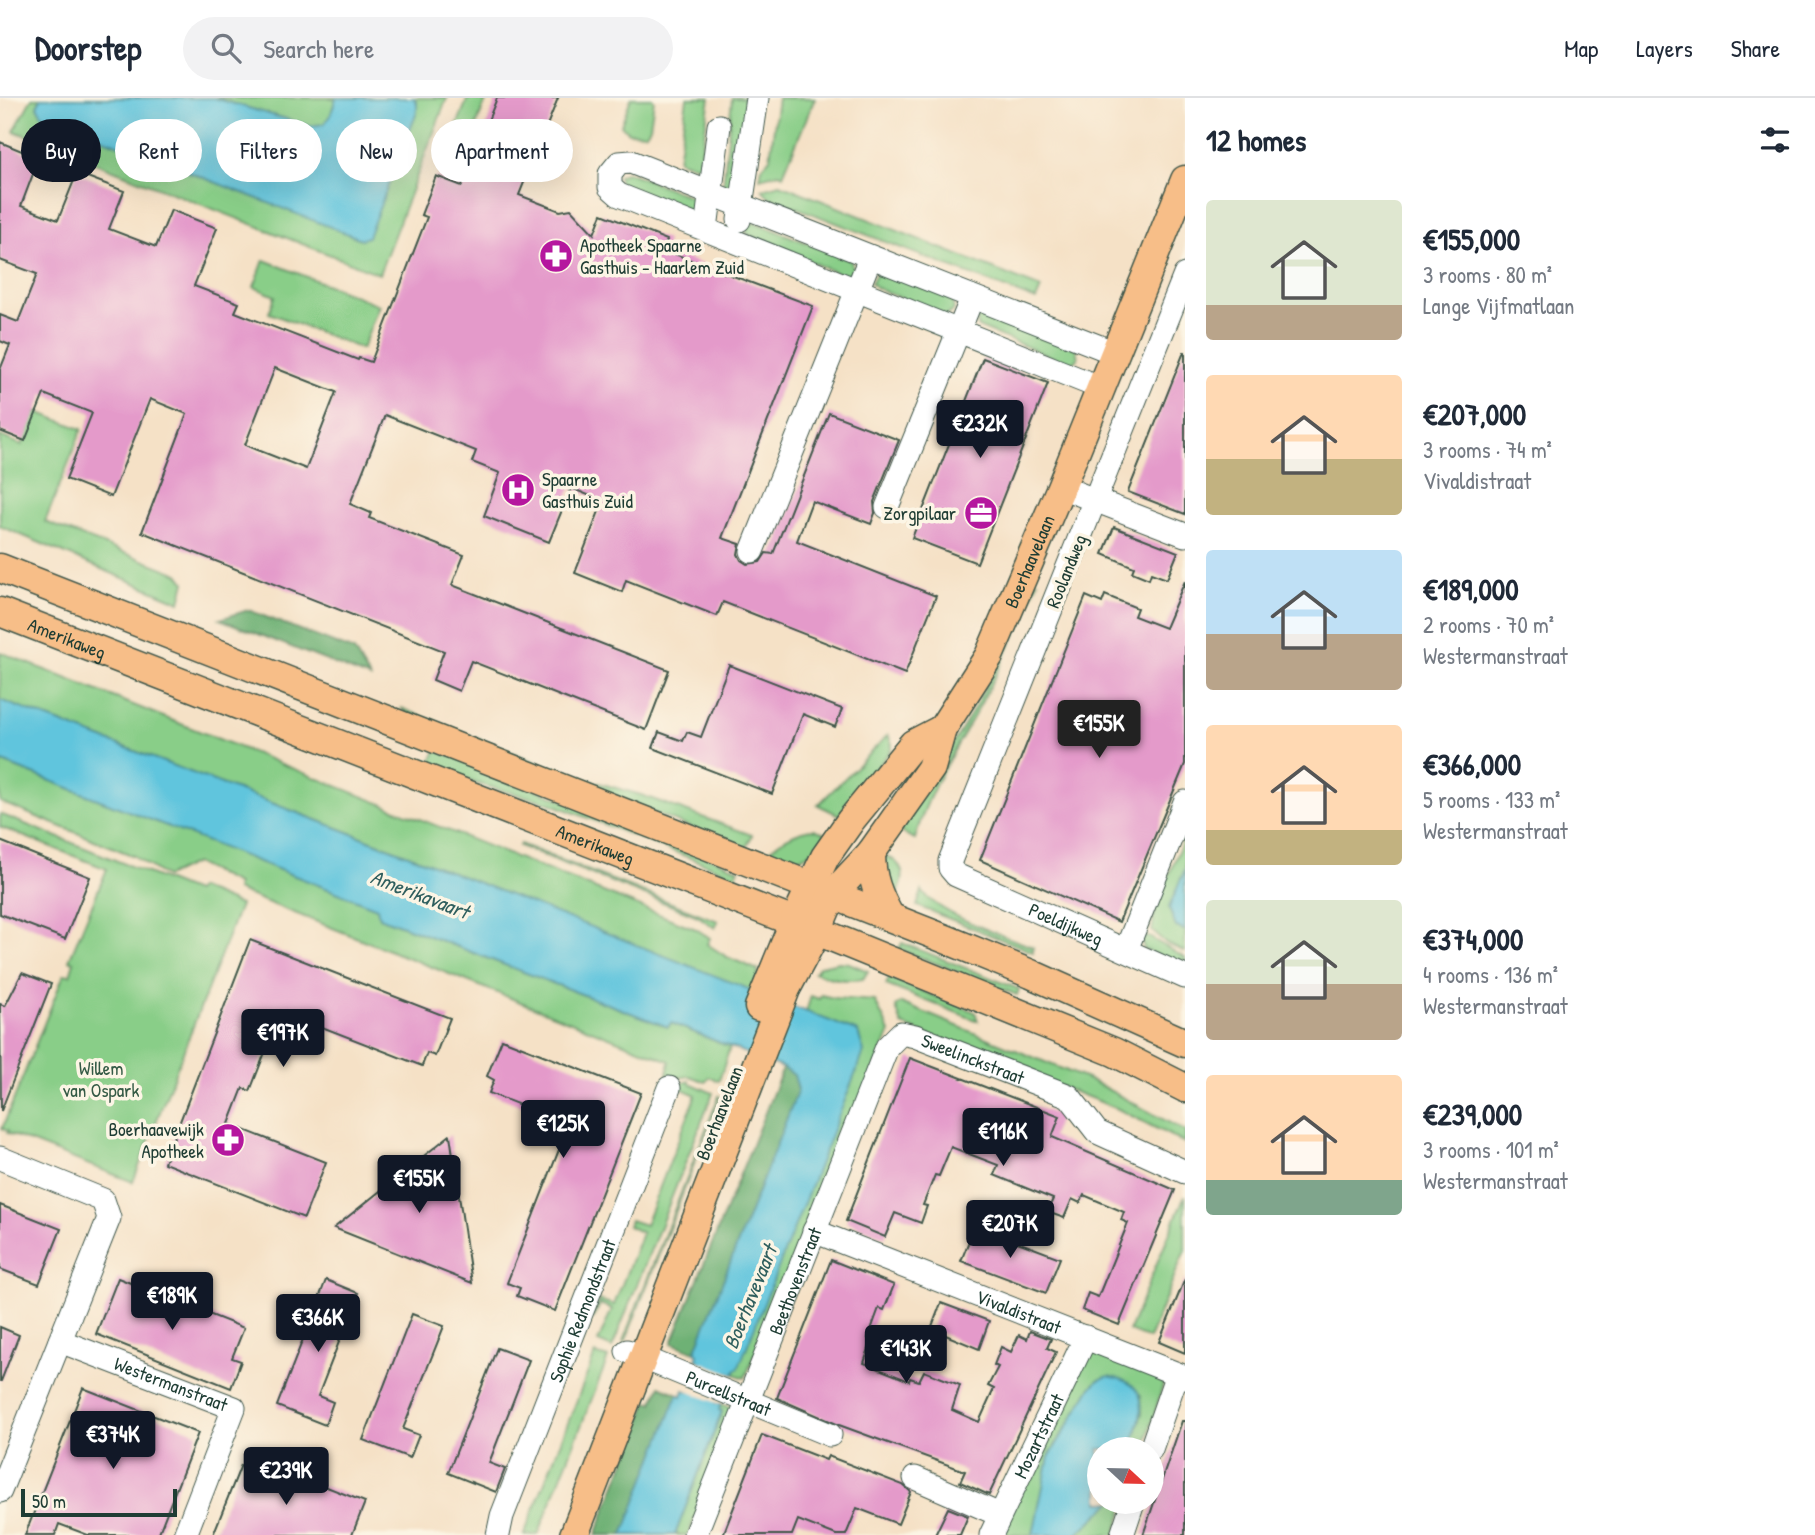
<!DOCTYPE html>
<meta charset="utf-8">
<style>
:root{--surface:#fff;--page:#f2f2f3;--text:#1f2937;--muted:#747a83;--line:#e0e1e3;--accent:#111827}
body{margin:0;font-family:"Patrick Hand",sans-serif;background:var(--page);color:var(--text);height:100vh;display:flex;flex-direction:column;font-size:26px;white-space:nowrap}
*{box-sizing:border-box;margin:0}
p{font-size:23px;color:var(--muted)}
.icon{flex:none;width:38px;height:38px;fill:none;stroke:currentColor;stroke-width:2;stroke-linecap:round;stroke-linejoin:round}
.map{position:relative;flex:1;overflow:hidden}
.sheet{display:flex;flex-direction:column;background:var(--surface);width:630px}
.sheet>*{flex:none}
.hud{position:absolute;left:21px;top:21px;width:665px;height:63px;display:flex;gap:14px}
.needle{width:46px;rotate:112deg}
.tools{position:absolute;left:1087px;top:1339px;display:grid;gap:14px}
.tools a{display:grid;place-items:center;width:77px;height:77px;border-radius:50%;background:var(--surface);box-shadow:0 7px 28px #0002;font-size:35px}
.scale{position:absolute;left:21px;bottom:18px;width:156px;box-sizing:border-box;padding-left:7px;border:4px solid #1f3d34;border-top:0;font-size:19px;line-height:24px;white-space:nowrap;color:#1f3d34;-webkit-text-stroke:5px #fcf5e5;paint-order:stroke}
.price{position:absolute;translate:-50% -60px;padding:0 16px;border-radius:7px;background:var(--accent);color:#fff;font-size:23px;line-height:46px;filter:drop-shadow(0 2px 4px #0008)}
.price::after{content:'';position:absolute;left:50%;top:42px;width:21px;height:16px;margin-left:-10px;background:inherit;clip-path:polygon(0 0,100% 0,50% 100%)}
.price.current{background:#222;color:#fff}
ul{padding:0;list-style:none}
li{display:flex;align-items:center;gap:21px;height:175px;padding:0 21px}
li span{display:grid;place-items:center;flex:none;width:196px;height:140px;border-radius:7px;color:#555}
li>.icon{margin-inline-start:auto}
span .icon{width:84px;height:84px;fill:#fffc;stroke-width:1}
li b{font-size:30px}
h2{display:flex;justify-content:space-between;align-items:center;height:84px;padding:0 21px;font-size:30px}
.chip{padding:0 24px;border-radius:32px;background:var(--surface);box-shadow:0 7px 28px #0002;font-size:24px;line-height:63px}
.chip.current{background:var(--accent);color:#fff}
header{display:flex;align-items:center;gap:42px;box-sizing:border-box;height:98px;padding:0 35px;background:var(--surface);border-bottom:2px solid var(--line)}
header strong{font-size:33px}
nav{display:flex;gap:38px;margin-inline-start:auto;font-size:24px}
.search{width:490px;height:63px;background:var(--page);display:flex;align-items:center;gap:18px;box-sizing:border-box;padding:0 24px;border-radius:38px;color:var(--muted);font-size:26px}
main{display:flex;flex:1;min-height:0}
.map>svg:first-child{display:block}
.green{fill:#89ce88;stroke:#54865e;stroke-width:2}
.forest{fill:#6eb174;stroke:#467754;stroke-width:2}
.water{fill:#60c5dd;stroke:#408188;stroke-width:2}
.pier{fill:#f5e1c6}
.building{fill:#e49aca;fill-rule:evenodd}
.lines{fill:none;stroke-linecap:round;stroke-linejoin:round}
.minor-casing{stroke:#3f564a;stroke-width:25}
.major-casing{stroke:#3f564a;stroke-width:31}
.minor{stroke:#fff;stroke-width:23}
.major{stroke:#f7be88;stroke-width:28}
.labels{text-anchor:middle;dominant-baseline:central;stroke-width:7;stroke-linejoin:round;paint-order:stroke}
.poi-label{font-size:19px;fill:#1f3d34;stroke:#fcf5e5;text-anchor:start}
.street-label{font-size:19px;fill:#1f3d34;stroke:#fcf5e5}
.park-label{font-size:19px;fill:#345a45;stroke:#fcf5e5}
.water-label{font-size:21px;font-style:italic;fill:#2f5f5e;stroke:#fcf5e5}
</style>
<header>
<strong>Doorstep</strong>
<div class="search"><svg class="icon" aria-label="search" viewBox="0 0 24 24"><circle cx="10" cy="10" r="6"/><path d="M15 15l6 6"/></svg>Search here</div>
<nav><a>Map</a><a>Layers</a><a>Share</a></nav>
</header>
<main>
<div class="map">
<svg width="1185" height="1437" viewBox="0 0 1185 1437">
<rect width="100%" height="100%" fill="#fcf5e5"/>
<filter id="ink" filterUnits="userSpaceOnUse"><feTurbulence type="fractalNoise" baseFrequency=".0143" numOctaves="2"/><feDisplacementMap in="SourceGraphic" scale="14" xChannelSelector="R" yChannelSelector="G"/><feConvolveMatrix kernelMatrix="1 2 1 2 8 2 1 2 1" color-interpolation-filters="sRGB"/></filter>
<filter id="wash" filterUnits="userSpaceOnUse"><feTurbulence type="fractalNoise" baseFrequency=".00686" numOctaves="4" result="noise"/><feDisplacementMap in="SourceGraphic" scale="28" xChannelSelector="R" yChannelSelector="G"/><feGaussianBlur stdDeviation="1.57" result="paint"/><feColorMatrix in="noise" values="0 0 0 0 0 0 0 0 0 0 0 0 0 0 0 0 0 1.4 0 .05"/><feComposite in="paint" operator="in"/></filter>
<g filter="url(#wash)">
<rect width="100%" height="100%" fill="#f5e1c6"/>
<!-- green -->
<g class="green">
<polygon points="32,0 41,0 37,8 361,141 417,5 414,0 447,0 379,176 14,33"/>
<polygon points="214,0 336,0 330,19 323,27 310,28"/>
<polygon points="468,0 487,0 461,66 445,58"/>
<polygon points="631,0 652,0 654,2 650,29 646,35 628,34 621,27"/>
<polygon points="687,0 710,0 699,69 678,62"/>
<polygon points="732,0 748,0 732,94 723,89"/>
<polygon points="778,0 815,0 783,77 779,75 760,80 762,69 770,60"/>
<polygon points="627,74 699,102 697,117 621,91 618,78"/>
<polygon points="780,86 1041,190 1036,202 769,99 762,91"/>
<polygon points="756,125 851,162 853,173 844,178 747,136 746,130 750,126"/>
<polygon points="264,162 379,207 362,251 269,215 275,198 254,189"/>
<polygon points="881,173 952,201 954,212 945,218 876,190 871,185 877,174"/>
<polygon points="982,215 987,215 1076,250 1078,260 1071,266 1064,264 978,229 977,220"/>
<polygon points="35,313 82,331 45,424 179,476 185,484 180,504 0,428 0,338 22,347"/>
<path d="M1035,482l3,1c-17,42 -36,83 -57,122 -25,47 -52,83 -66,136l-21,-10c27,-38 55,-76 78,-117 24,-43 43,-88 63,-132z"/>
<polygon points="0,554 696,831 710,840 707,846 727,859 758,872 758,880 752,893 398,753 0,602"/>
<polygon points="401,610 564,675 641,697 752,737 746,751 410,620"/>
<polygon points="888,637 892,646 891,652 839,717 818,707"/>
<polygon points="436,652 739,771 736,778 547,704 475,685 430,667"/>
<polygon points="0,663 378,810 379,819 668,929 671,925 730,949 719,983 709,979 706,984 690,978 678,980 667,976 670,963 236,792 237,786 195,765 166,779 134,758 0,704"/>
<polygon points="0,716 195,794 199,790 240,807 133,1084 7,1035 8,1033 2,1031 64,876 70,877 74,864 69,862 107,771 0,729"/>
<path d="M814,731l13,5c-17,25 -32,31 -61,22 6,-13 34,-27 48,-27z"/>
<polygon points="1185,737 1185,771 1169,810 1176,829 1185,832 1185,854 1167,846 1152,833 1155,811"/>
<polygon points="520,746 718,823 715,830 698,818 519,748"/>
<path d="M884,757c21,8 23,23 12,41l-6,-6z"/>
<path d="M922,793c17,24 83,45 111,56v5l-116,-46z"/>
<polygon points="1140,838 1149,839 1185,860 1185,871 1144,851"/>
<polygon points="902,845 1019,891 1017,897 899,851"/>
<path d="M839,864l10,1 19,8 -5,8c-18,3 -33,0 -49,-7l6,-6z"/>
<polygon points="889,880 975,914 978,923 886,887"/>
<polygon points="821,897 834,900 875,903 890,934 745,1280 734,1276 858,934 806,914 811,898 819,901"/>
<polygon points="901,905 1094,984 1185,1033 1185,1045 1116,1010 902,927 896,909"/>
<polygon points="690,983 690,985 713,995 612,1250 598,1244 612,1211 600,1206 594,1220 592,1219 599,1202 614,1207 642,1135 628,1128 630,1122 645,1127 696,997 680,990 682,985"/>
<polygon points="719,998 720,999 625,1244 623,1243"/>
<polygon points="1185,1097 1185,1152 1149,1241 1129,1233"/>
<polygon points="1094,1253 1158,1279 1163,1287 1144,1351 1131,1351 1142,1315 1141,1297 1108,1278 1097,1283 1090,1291 1050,1356 1033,1437 999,1437 1085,1257"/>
<polygon points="595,1256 608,1260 538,1437 524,1437"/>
<polygon points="721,1306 731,1310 735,1318 688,1437 675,1437 722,1314 719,1312"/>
<polygon points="1112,1404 1126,1404 1115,1437 1076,1437"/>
</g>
<!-- forest -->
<g class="forest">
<polygon points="248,512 354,553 370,580 220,521"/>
<polygon points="783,970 794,977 798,992 695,1254 672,1245"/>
<polygon points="660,1288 678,1296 623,1437 596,1437 648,1304 653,1305"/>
</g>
<!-- water -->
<g class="water">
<polygon points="41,0 214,0 310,28 323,26 330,19 336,0 414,0 417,5 417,14 368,139 361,141 42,17 37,8"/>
<polygon points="0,602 398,753 858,934 864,954 738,1271 736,1271 734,1276 728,1274 716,1305 721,1306 719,1312 722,1313 675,1437 623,1437 678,1296 682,1298 684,1292 690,1294 701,1264 696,1261 698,1256 695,1254 798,992 794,977 783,970 671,925 668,929 379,819 377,810 0,663"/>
<polygon points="1185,771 1185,832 1176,829 1169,810"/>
<path d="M1108,1278c48,8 33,40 23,73h-32v53h13l-36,33h-43l16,-78 41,-68 7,-8z"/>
</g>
<!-- pier -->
<polygon class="pier" points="699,1263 731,1275 719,1306 687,1293"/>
<g id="blocks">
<!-- building -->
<g class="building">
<path d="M497,0h61l-39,97 41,16 11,-2 23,25 8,-20 65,26 -3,10 149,56 -91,232 18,6 -2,10 3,6 6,4 13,-2 6,-9 7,1 56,-141 70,27 -25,62 1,11 -4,11 -59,-23 -15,40 139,55 -31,78 -182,-72 -6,14 -91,-36 -4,12 -47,-19 28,-72 -32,-13 -22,54 -65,-26 16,-43 -28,-11 4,-11 -91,-36 -35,89 21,9 -2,5 95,37 -12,30 217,85 -23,60 -175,-69 -12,30 -26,-11 11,-29 -302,-119 45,-118 -37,-15 -39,98 -45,-18 26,-66 -48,-19 -19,47 -25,-10v-61l10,-25 -10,-4v-26l18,7 19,-48 -37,-14v-118l39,16 -18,48 37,14 19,-47 47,18 -15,38 47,18 15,-37 46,18 -23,58 45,17 -4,9 123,48 1,-2 12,4 56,-145 -6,-2 15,-39 26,10zM275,270l61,24 -30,77 -61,-24z"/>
<polygon points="1184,254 1185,254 1185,416 1128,394"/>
<polygon points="983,260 1048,285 977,465 912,440"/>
<polygon points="1114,429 1178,454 1167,481 1151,475 1149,481 1132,474 1134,469 1103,456"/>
<polygon points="1185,483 1185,666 1119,824 980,762 1086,498 1102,505 1105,497 1137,510 1134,518 1165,530"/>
<polygon points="729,567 842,611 835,629 803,616 772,696 653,650 659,634 683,643 687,634 701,639"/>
<polygon points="0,743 90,779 65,841 0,816"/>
<polygon points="250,842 450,920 435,958 427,955 422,968 281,913 250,993 243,990 229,1026 326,1064 304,1120 164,1065"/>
<polygon points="22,875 51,886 1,1013 0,906 5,908"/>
<polygon points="502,941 641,995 555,1213 517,1198 520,1190 507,1185 569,1026 489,995 494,982 487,978"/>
<polygon points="910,960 1060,1018 1052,1039 1175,1092 1119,1227 1082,1212 1088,1195 1098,1199 1128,1125 1121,1122 1124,1114 1084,1097 1080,1105 1072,1101 1064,1120 1047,1114 1053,1101 994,1077 998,1067 951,1049 939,1078 935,1077 923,1107 927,1108 921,1125 895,1115 885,1139 846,1123"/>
<polygon points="450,1037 472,1185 334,1130"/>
<polygon points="0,1107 61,1131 39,1186 0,1171"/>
<polygon points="975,1128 1060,1160 1046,1195 961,1163"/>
<polygon points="831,1162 894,1187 884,1212 879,1210 868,1240 872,1242 864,1265 909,1283 910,1280 919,1283 924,1273 960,1287 952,1312 979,1324 994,1291 988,1288 998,1269 994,1267 1001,1249 1011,1254 1019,1237 1027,1241 1030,1233 1051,1241 1047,1250 1056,1254 989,1397 960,1384 965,1373 839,1327 777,1300"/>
<polygon points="118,1180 244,1230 232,1260 241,1263 231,1290 96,1236"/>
<polygon points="1185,1181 1185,1255 1159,1244"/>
<polygon points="326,1182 358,1195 318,1298 333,1304 325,1327 277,1308"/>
<polygon points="941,1205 989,1223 979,1251 931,1231"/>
<polygon points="412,1216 444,1228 403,1331 419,1337 410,1360 363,1342"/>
<polygon points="0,1229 19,1237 1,1283 0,1283"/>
<polygon points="497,1250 529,1262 489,1365 505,1371 496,1394 448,1375"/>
<polygon points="83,1290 198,1335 158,1437 88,1437 59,1426 55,1437 25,1437"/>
<polygon points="1182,1323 1185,1323 1185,1437 1143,1437"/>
<polygon points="762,1337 826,1362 828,1358 903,1387 911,1394 898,1426 857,1410 846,1437 836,1437 798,1422 792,1437 723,1437"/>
<polygon points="241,1367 267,1377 271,1367 365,1404 352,1437 213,1437"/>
<polygon points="948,1410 968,1418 960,1437 935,1437"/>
</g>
</g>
</g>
<g filter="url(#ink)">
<use href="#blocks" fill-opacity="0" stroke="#3f564a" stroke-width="2"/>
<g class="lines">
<!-- minor casing -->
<g class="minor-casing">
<g id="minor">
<polyline points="739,122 757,0"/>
<polyline points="706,131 719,28"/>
<path id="s1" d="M1185,177l-235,586v7l6,7 229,102"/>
<polyline points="1101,290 619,97 610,89 610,76 619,65 631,64 1115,255"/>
<polyline points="1061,389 1185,437"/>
<polyline points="887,409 972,200"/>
<polyline points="752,453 870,160"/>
<polyline points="1126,852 1185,704"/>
<polyline points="0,1060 103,1102 109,1120 0,1393"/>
<path id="s2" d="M814,1133l371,146"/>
<path id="s3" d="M60,1243l174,67 -49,127"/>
<path id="s4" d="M627,1253l203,84"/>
<polyline points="1151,1351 1177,1276"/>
<polyline points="915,1380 1000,1417"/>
<path id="s5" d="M498,1437l4,-19 167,-428"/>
<path id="s6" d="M695,1437l192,-488 14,-14 14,3 154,60 28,36 88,40"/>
<path id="s7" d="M991,1437l95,-198"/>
<polyline points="1122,1437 1133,1404"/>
</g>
</g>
<!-- major casing -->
<g class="major-casing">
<g id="major">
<polyline points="0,470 948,842 1031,876 1185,945"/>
<path id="s8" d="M0,514l817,319 297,121 71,36"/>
<path d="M871,755c0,25 7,42 19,64"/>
<polyline points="759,909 794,824 825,759 851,722 913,646 942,631"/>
<path id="s9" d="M574,1437l212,-546 31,-58 15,-36 39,-42 60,-85 11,-39 47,-73 72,-169 124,-307"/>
</g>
</g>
<!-- minor -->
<use href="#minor" class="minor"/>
<!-- major -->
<use href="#major" class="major"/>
</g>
</g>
<!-- icons -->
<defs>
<g id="pharmacy-disc" transform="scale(1.75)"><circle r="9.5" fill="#b5179e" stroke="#fcf5e5"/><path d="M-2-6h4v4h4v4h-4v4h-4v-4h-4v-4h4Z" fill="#fff"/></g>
<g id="hospital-disc" transform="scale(1.75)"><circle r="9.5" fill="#b5179e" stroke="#fcf5e5"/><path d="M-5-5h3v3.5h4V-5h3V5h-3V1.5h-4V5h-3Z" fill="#fff"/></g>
<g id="office-disc" transform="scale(1.75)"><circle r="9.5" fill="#b5179e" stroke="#fcf5e5"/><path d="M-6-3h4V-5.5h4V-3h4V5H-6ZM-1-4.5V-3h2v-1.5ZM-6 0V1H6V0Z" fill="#fff"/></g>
</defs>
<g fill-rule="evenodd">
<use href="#pharmacy-disc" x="556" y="158"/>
<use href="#hospital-disc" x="518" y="392"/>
<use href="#office-disc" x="981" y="415"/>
<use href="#pharmacy-disc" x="228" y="1042"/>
</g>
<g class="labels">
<!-- poi labels -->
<g class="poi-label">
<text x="580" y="147">Apotheek Spaarne<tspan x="580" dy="22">Gasthuis - Haarlem Zuid</tspan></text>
<text x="542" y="381">Spaarne<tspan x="542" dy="22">Gasthuis Zuid</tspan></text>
<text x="956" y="415" text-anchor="end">Zorgpilaar</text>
<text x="204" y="1031" text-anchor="end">Boerhaavewijk<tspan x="204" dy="22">Apotheek</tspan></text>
</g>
<!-- street labels -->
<g class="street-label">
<text stroke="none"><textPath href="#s9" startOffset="1082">Boerhaavelaan</textPath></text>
<text transform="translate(1066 473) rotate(-68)">Roolandweg</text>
<text stroke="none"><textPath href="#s8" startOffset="72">Amerikaweg</textPath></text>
<text stroke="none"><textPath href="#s8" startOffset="639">Amerikaweg</textPath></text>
<text stroke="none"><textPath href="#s1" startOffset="768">Poeldijkweg</textPath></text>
<text stroke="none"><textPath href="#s6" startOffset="621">Sweelinckstraat</textPath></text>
<text transform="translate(719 1015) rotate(-69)">Boerhaavelaan</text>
<text stroke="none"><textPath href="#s6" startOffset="273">Beethovenstraat</textPath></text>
<text stroke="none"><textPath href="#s5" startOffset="240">Sophie Redmondstraat</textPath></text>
<text stroke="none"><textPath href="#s2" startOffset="220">Vivaldistraat</textPath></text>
<text stroke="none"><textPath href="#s3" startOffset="119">Westermanstraat</textPath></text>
<text stroke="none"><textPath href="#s4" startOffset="110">Purcellstraat</textPath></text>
<text stroke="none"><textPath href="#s7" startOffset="110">Mozartstraat</textPath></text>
</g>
<!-- park labels -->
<g class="park-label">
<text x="101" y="970">Willem<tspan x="101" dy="22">van Ospark</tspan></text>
</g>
<!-- water labels -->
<g class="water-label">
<text transform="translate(420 796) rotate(21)">Amerikavaart</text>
<text transform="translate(750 1199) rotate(-68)">Boerhavevaart</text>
</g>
</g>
</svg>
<div class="tools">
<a><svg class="needle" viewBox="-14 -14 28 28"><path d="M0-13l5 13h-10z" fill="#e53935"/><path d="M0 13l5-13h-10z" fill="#747a83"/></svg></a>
</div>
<div class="scale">50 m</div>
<b class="price" style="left:980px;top:362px">€232K</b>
<b class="price current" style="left:1099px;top:662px">€155K</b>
<b class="price" style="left:283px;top:971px">€197K</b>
<b class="price" style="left:563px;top:1062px">€125K</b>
<b class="price" style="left:1003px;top:1070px">€116K</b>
<b class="price" style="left:419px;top:1117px">€155K</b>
<b class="price" style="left:1010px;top:1162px">€207K</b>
<b class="price" style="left:172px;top:1234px">€189K</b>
<b class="price" style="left:318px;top:1256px">€366K</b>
<b class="price" style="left:906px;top:1287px">€143K</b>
<b class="price" style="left:113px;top:1373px">€374K</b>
<b class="price" style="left:286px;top:1409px">€239K</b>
<div class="hud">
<a class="chip current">Buy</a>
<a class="chip">Rent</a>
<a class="chip">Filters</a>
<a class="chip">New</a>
<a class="chip">Apartment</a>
</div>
</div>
<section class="sheet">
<h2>12 homes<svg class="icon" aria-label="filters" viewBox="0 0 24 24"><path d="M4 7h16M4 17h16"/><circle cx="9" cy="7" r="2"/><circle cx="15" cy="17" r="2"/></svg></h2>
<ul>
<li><span style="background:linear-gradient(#dfe7d0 75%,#b9a48a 0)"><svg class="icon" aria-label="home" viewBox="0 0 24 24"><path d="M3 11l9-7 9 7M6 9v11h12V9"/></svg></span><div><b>€155,000</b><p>3 rooms · 80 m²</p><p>Lange Vijfmatlaan</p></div></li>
<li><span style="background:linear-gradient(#ffd9b3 60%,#c2b280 0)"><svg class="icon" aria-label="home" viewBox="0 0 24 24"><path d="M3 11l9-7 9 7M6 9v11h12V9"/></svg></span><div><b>€207,000</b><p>3 rooms · 74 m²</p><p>Vivaldistraat</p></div></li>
<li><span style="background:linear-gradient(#bfe0f5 60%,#b9a48a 0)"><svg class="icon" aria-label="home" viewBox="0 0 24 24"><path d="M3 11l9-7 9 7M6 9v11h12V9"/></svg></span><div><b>€189,000</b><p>2 rooms · 70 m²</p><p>Westermanstraat</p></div></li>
<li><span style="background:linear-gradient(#ffd9b3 75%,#c2b280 0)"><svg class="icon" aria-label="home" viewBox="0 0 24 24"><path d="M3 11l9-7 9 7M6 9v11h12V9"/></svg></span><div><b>€366,000</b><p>5 rooms · 133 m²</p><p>Westermanstraat</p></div></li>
<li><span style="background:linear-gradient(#dfe7d0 60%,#b9a48a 0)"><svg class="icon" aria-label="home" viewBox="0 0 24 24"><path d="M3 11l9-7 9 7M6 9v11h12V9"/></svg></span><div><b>€374,000</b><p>4 rooms · 136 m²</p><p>Westermanstraat</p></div></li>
<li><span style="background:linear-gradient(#ffd9b3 75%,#7fa58c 0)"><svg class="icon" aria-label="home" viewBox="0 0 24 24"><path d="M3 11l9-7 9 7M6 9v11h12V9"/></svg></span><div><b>€239,000</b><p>3 rooms · 101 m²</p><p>Westermanstraat</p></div></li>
</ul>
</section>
</main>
